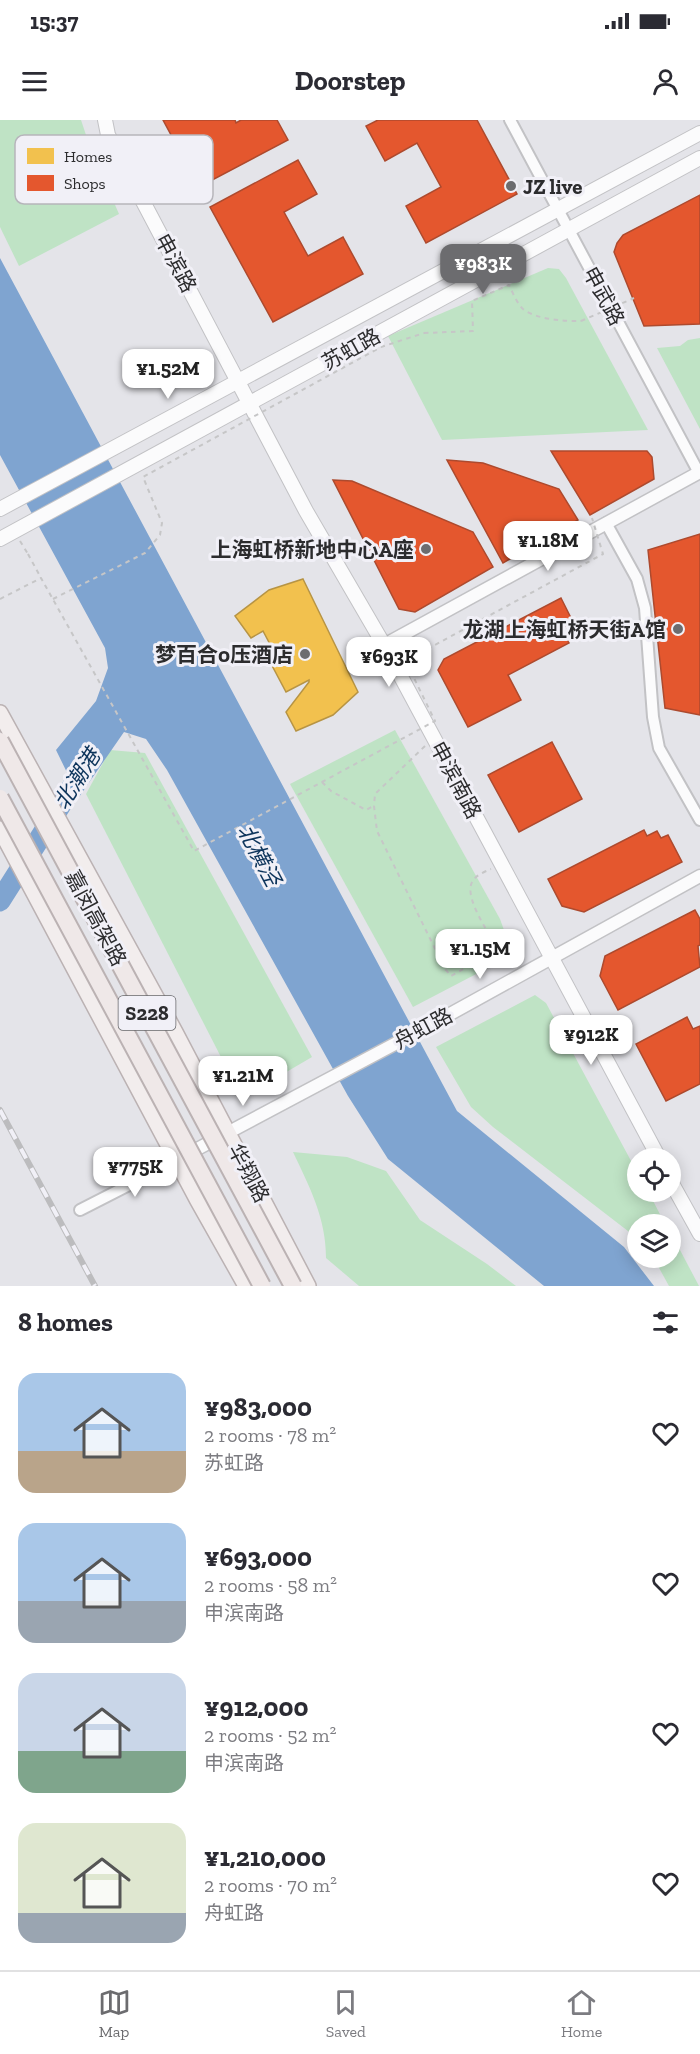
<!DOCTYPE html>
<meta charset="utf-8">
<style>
:root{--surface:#fff;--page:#f2f2f3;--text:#2b2b33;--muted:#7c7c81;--line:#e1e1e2;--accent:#6c6c6f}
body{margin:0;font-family:"Zilla Slab","Noto Sans SC",serif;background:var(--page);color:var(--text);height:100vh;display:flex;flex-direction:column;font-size:22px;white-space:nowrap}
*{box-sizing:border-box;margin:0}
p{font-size:20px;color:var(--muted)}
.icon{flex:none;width:33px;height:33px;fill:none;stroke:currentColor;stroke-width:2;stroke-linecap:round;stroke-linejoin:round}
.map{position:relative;height:1166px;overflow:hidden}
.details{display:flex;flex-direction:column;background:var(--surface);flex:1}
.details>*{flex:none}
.buttons{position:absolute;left:627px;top:1028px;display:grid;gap:12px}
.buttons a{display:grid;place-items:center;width:54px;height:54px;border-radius:50%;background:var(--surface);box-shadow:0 3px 15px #0003;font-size:30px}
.price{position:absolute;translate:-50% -51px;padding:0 14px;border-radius:12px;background:#fff;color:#222;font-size:20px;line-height:39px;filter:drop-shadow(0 2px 3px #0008)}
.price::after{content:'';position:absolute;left:50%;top:36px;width:18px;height:14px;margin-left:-9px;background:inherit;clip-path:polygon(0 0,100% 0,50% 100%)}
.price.current{background:var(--accent);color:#fff}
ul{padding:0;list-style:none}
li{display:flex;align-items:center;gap:18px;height:150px;padding:0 18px}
li span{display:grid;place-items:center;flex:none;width:168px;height:120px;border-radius:18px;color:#555}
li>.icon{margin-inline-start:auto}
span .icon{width:72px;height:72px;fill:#fffc;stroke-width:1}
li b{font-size:26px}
h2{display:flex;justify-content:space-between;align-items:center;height:72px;padding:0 18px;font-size:26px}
.status{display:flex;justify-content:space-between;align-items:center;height:42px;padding:0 30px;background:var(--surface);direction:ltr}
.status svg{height:16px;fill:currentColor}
header{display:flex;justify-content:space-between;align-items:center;height:78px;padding:0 18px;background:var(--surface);font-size:27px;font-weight:700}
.tab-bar{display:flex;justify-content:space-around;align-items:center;height:84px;border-top:2px solid var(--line);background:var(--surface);font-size:16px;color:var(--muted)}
.tab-bar a{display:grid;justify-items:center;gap:3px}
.tab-bar .current{color:var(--accent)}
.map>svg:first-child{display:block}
.green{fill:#bfe3c5}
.water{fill:#7fa4d0}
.homes{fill:#f2c14e;stroke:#b79444;stroke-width:1.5}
.shops{fill:#e4572e;stroke:#ad4a2e;stroke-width:1.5}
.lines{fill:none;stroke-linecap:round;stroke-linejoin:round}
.river{stroke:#7fa4d0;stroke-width:21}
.minor-casing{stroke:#c2c2c5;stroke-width:14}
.tertiary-casing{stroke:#c2c2c5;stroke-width:15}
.secondary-casing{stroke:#c2c2c5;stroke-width:16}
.primary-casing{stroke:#bbb2b3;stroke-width:18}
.path{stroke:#c6c6c7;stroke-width:2;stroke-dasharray:4.5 4.5;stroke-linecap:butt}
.minor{stroke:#fbfbfc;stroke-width:10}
.tertiary{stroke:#fbfbfc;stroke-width:12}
.secondary{stroke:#fbfbfc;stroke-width:14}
.primary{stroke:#f2eded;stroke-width:15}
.rail-casing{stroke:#bcbcbe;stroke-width:6}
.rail{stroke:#f1f0f7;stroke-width:4;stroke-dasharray:11;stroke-linecap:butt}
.trunk-bridge-casing{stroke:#bbb2b3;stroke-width:20;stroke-linecap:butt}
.path-bridge{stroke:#c6c6c7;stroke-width:2;stroke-dasharray:4.5 4.5;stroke-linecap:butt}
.trunk-bridge{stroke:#efe8e8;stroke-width:16}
.poi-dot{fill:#6c6c6f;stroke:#f1f0f7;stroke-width:2}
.labels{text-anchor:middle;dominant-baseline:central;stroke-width:6;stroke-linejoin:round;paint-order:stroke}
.shield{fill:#f1f0f7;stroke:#67676a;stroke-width:1.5}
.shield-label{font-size:20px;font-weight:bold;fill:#2c2c2e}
.poi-label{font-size:21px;font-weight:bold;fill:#2c2c2e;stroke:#f1f0f7;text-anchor:end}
.street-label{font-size:21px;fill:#2c2c2e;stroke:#f1f0f7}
.water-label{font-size:22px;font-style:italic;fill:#0d345b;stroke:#f1f0f7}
.key{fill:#f1f0f7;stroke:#b6b5bb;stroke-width:1.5}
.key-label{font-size:16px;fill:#2c2c2e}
</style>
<div class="status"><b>15:37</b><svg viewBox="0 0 49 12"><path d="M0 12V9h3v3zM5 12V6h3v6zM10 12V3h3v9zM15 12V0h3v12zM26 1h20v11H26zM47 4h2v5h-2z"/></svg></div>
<header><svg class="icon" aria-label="menu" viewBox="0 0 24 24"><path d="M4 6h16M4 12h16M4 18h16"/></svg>Doorstep<svg class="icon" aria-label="person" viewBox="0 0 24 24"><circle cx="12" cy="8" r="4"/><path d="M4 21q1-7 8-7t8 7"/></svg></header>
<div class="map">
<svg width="700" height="1166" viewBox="0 0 700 1166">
<rect width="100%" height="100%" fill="#e4e4e9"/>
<!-- green -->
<g class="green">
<polygon points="0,0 81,0 90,27 119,94 19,146 0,107"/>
<polygon points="548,148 559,149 566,158 648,310 442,320 388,216"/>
<polygon points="700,218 700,309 657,228 680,226 688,220"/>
<polygon points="395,610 500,799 509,824 505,839 413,887 290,664"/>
<polygon points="110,630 145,633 312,937 242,978 86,674"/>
<polygon points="535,875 546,883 637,1052 638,1071 648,1071 665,1104 638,1104 637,1118 493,1007 471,987 436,927"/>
<path d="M293,1032l54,5 39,14 34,49 67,44 29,22h-157l-33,-28c0,-40 -16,-70 -33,-106z"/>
<polygon points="671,1113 699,1166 669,1166 653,1137 670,1137"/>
</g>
<!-- water -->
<polygon class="water" points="0,138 457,991 624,1127 654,1166 544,1166 388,1039 348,976 167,650 146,619 124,612 79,677 56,630 96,581 108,548 105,528 0,335"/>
<!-- homes -->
<polygon class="homes" points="303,459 358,572 333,595 296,611 286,592 309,562 309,560 286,572 268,538 273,530 263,511 251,518 235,496 269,470"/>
<!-- shops -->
<g class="shops">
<polygon points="163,0 235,0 236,3 241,0 277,0 288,20 199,67"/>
<polygon points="378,0 477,0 517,74 426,123 406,86 441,67 417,23 385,41 366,6"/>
<polygon points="298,40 317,74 284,92 308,136 343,117 363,154 273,202 210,87"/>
<polygon points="700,75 700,204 644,206 614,132 617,123 623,115"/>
<polygon points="551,331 647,331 652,337 654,359 590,395"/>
<polygon points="447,340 483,343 559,369 578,400 503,443"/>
<polygon points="333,360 352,361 473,412 493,447 415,492 399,489"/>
<polygon points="700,414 700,595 665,588 648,430"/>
<polygon points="561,478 573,502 562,508 569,523 508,555 521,580 468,607 438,550 444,539"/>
<polygon points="552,622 582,679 519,712 488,655"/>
<polygon points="644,710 647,716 657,711 661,718 668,715 682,742 584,792 562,786 548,759"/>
<polygon points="695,790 700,799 700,825 698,826 700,847 618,890 600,856 605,836"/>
<polygon points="687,897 693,909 700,906 700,964 666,981 636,924"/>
</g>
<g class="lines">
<!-- river -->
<polyline class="river" points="0,781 88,642"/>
<!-- minor casing -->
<g class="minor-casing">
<g id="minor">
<polyline points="510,0 699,353"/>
<polyline points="606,403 637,459 645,488 653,597 659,628 700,700"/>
<polyline points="80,1090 176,1041"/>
</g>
</g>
<!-- tertiary casing -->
<g class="tertiary-casing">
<g id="tertiary">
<polyline points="384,525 700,352"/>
<polyline points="184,1036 423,909 700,756"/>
</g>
</g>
<!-- secondary casing -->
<g class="secondary-casing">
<g id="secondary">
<polyline points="105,0 108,15 306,391 384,525 659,1038"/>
<polyline points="0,389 700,13"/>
<polyline points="0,419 700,38"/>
<polyline points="670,1060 700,1114"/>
</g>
</g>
<!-- primary casing -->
<g class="primary-casing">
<g id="primary">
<polyline points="0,593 175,912 308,1166"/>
<polyline points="0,709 197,1079 246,1166"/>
</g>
</g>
<!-- path -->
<g class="path">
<path d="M424,213l49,-2 -1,-30 37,-16c4,8 8,19 15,25 16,10 39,11 57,11"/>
<polyline points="20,421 28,434"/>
<path d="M425,626l-50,48 -1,12 3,25 68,138 6,7 36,-20 6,-14c-7,-15 -33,-50 -18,-64 4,-4 11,-7 16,-9"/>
<polyline points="322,662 331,671 366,690 373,686"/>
</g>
<!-- minor -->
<use href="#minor" class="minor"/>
<!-- tertiary -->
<use href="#tertiary" class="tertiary"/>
<!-- secondary -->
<use href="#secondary" class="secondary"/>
<!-- primary -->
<use href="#primary" class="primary"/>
<!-- rail casing -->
<g class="rail-casing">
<polyline id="rail" points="0,990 95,1166"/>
</g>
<!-- rail -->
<use href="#rail" class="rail"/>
<!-- trunk-bridge casing -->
<g class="trunk-bridge-casing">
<g id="trunk-bridge">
<polyline points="0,621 293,1166"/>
<polyline points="0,678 262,1166"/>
</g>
</g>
<!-- path-bridge -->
<g class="path-bridge">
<polyline points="581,201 634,178"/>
<polyline points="28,434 41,458"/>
<polyline points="0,479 41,458 194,731 435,601 412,554 409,542 420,533 603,434 592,398"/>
<polyline points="53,479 145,433 160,415 162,403 143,357 381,227 424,213"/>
</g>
<!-- trunk-bridge -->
<use href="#trunk-bridge" class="trunk-bridge"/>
</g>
<!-- markers -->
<g class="poi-dot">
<circle cx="511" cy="66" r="6"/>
<circle cx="426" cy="429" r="6"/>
<circle cx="678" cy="509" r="6"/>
<circle cx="305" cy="534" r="6"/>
</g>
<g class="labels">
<!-- shield labels -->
<rect class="shield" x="118.5" y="876" width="57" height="34" rx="4.5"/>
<g class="shield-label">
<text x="147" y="893">S228</text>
</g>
<!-- poi labels -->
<g class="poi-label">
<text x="523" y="66" text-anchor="start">JZ live</text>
<text x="414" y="429">上海虹桥新地中心A座</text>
<text x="666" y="509">龙湖上海虹桥天街A馆</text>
<text x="293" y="534">梦百合0压酒店</text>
</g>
<!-- street labels -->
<g class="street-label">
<text transform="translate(176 143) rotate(62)">申滨路</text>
<text transform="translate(604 176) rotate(62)">申武路</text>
<text transform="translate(351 229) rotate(-29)">苏虹路</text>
<text transform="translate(456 660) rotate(62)">申滨南路</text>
<text transform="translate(96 798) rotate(62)">嘉闵高架路</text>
<text transform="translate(423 908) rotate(-28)">舟虹路</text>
<text transform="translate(249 1053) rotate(62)">华翔路</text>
</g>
<!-- water labels -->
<g class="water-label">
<text transform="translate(77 659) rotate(-58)">北潮港</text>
<text transform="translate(259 735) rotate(62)">北横泾</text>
</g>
</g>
<!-- legend -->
<rect x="15" y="15" width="198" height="69" rx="9" class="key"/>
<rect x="27" y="28" width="27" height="16" fill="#f2c14e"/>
<rect x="27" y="55" width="27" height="16" fill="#e4572e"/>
<g class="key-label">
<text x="64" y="42">Homes</text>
<text x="64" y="69">Shops</text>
</g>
</svg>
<div class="buttons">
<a><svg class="icon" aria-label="locate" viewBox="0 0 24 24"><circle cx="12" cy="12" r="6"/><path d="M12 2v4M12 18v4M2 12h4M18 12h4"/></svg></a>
<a><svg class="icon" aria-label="layers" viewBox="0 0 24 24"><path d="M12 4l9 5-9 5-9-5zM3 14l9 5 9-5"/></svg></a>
</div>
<b class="price current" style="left:483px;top:175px">¥983K</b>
<b class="price" style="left:168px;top:280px">¥1.52M</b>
<b class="price" style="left:548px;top:452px">¥1.18M</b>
<b class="price" style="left:389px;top:568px">¥693K</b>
<b class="price" style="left:480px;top:860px">¥1.15M</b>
<b class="price" style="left:591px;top:946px">¥912K</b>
<b class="price" style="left:243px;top:987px">¥1.21M</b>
<b class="price" style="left:135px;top:1078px">¥775K</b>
</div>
<section class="details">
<h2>8 homes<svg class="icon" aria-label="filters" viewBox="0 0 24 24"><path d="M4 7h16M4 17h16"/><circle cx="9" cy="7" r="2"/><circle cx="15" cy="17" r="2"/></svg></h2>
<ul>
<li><span style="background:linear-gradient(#a9c7e8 65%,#b9a48a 0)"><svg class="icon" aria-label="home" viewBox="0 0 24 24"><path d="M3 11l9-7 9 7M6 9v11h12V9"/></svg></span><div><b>¥983,000</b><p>2 rooms · 78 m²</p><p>苏虹路</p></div><svg class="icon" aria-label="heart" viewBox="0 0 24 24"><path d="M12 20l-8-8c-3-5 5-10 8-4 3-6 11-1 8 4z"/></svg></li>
<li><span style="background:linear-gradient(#a9c7e8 65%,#9aa5b1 0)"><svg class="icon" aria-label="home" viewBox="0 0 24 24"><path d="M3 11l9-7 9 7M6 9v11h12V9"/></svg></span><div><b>¥693,000</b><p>2 rooms · 58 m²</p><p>申滨南路</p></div><svg class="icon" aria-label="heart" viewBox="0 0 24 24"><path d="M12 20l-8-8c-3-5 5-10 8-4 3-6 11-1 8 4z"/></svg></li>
<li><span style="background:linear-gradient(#c9d6e8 65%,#7fa58c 0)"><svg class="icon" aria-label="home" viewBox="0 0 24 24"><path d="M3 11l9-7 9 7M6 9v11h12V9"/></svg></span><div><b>¥912,000</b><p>2 rooms · 52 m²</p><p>申滨南路</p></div><svg class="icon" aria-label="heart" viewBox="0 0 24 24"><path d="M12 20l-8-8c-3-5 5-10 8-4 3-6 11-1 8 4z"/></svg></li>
<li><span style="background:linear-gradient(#dfe7d0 75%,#9aa5b1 0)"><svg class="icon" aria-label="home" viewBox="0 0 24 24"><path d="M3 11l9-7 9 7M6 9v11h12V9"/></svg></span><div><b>¥1,210,000</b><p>2 rooms · 70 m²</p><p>舟虹路</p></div><svg class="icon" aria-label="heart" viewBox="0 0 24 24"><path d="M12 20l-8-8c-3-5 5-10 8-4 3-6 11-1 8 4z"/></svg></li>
</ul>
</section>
<nav class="tab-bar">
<a class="current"><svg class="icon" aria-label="map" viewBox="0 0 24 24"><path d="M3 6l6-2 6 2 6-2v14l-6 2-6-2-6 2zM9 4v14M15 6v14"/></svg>Map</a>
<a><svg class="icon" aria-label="saved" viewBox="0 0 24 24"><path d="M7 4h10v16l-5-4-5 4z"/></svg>Saved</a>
<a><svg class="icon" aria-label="home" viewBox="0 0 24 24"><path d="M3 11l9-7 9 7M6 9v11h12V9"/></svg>Home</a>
</nav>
